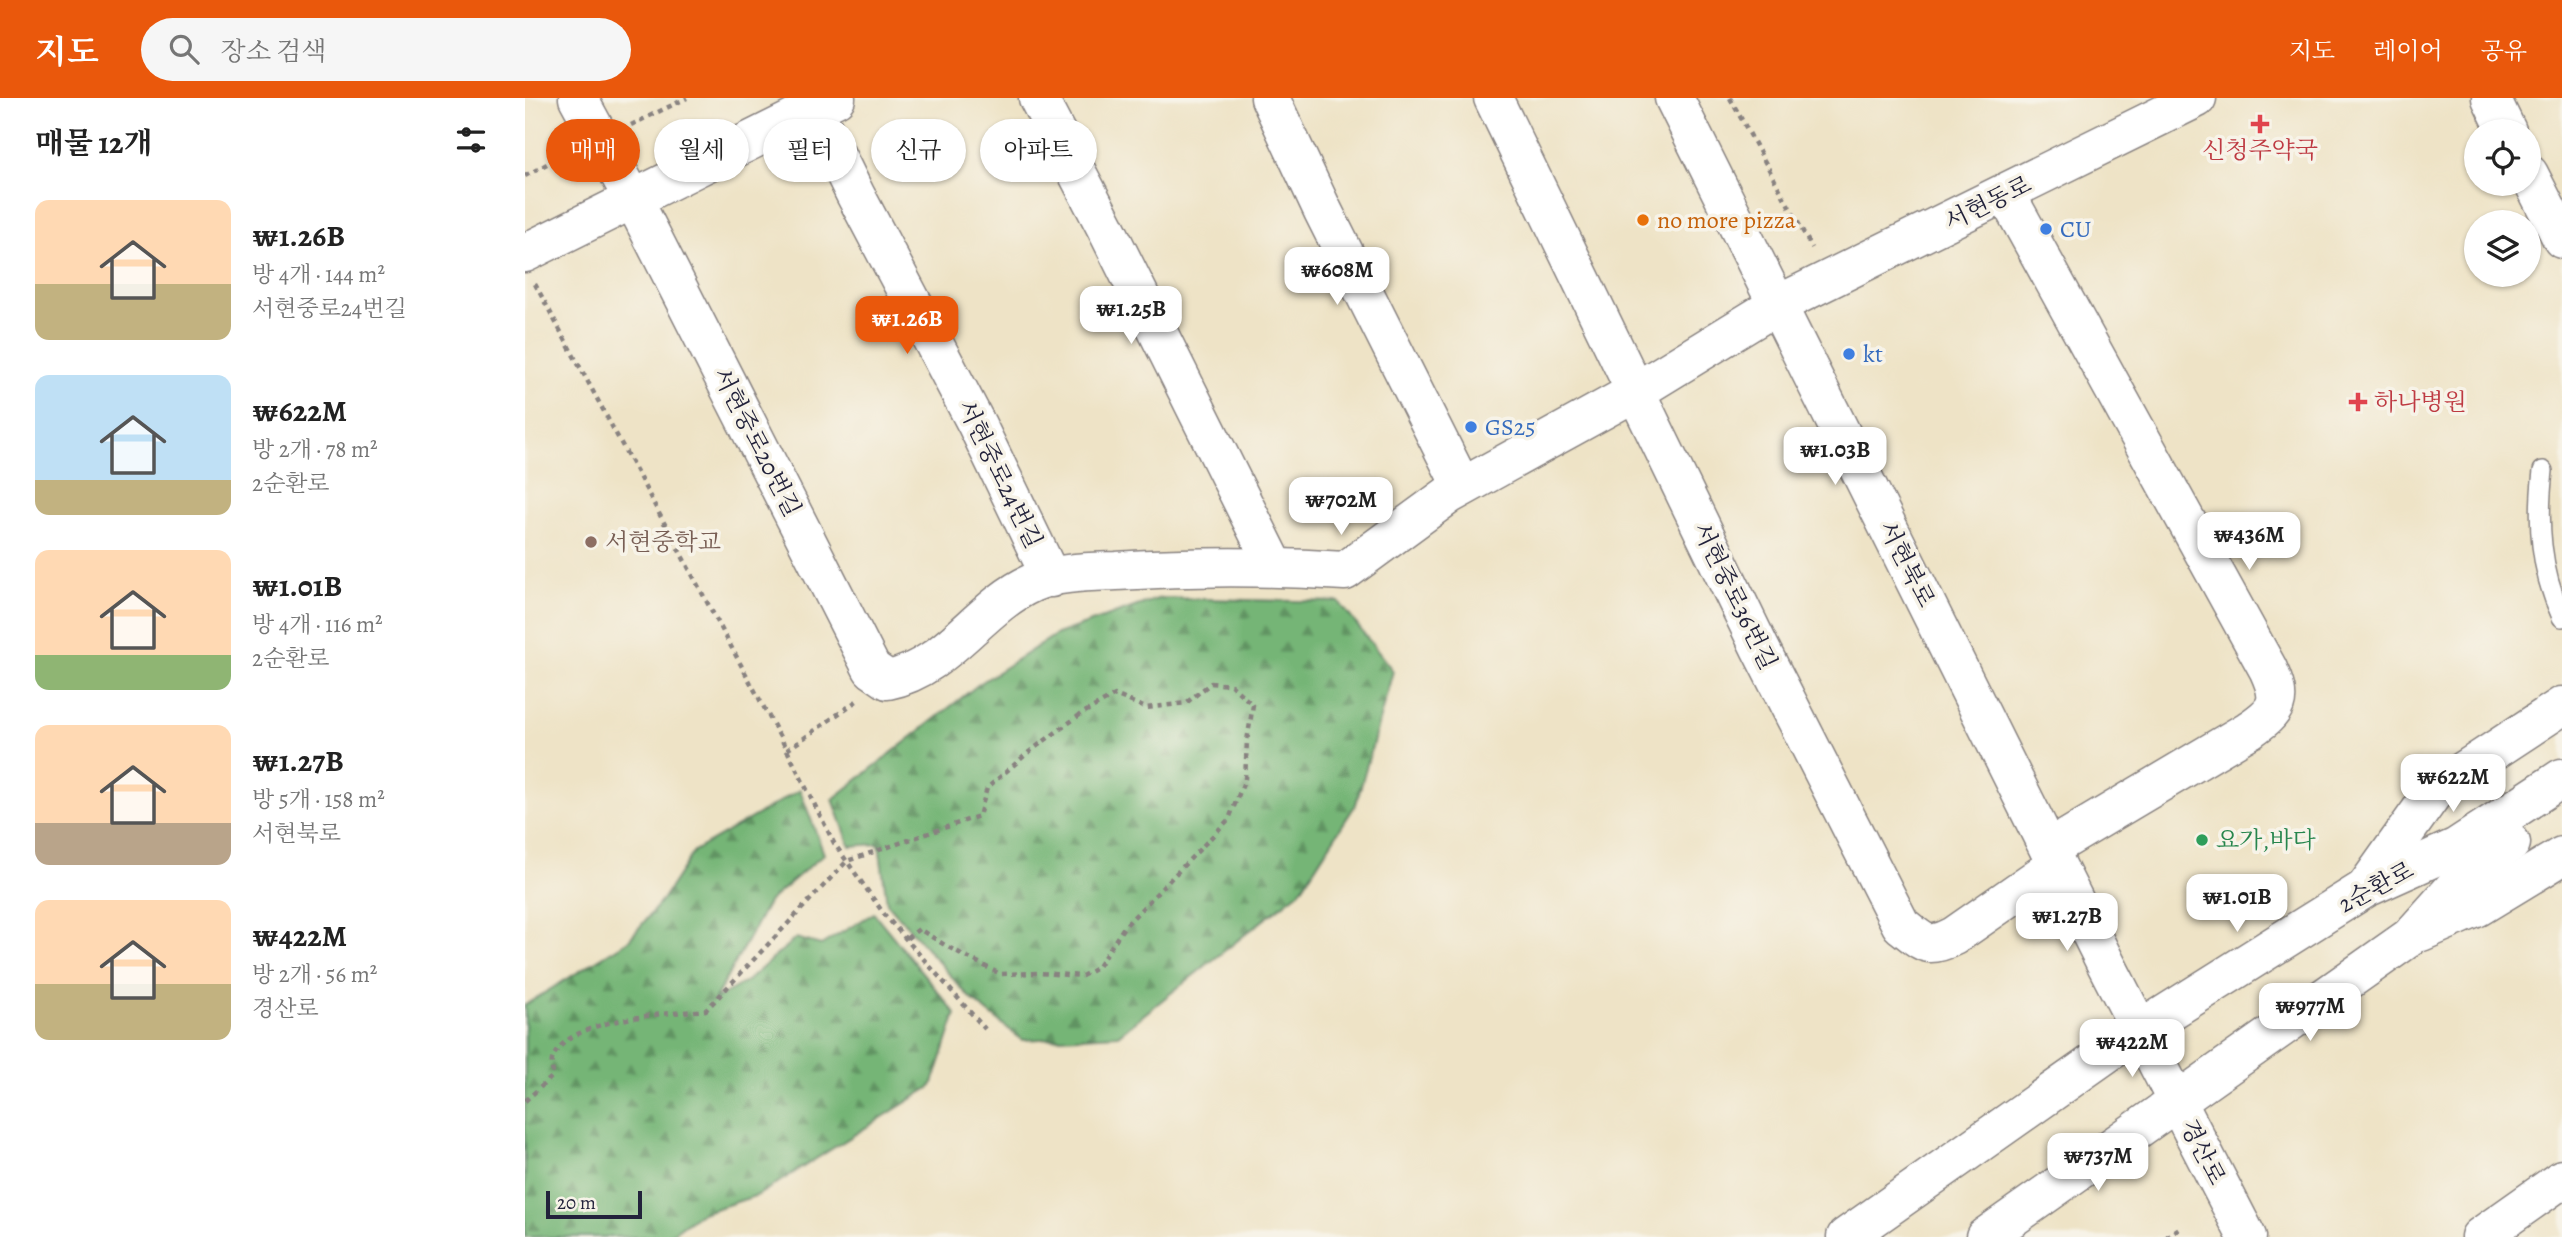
<!DOCTYPE html>
<html lang="ko">
<meta charset="utf-8">
<style>
:root{--surface:#fff;--page:#f6f6f6;--text:#222;--muted:#767676;--accent:#ea580c}
body{margin:0;font-family:Alegreya,"Noto Serif KR",serif;background:var(--page);color:var(--text);height:100vh;display:flex;flex-direction:column;font-size:26px;white-space:nowrap}
*{box-sizing:border-box;margin:0}
p{font-size:23px;color:var(--muted)}
.icon{flex:none;width:38px;height:38px;fill:none;stroke:currentColor;stroke-width:2;stroke-linecap:round;stroke-linejoin:round}
.map{position:relative;flex:1;overflow:hidden}
.panel{display:flex;flex-direction:column;background:var(--surface);width:525px}
.panel>*{flex:none}
.banner{position:absolute;left:21px;top:21px;width:665px;height:63px;display:flex;gap:14px}
.buttons{position:absolute;left:1939px;top:21px;display:grid;gap:14px}
.buttons a{display:grid;place-items:center;width:77px;height:77px;border-radius:50%;background:var(--surface);box-shadow:0 2px 5px #0004;font-size:35px}
.scale{position:absolute;left:21px;bottom:18px;width:96px;box-sizing:border-box;padding-left:7px;border:4px solid #22223b;border-top:0;font-size:19px;line-height:24px;white-space:nowrap;color:#22223b;-webkit-text-stroke:5px #f7f3e8;paint-order:stroke}
.price{position:absolute;translate:-50% -60px;padding:0 16px;border-radius:14px;background:#fff;color:#222;font-size:23px;line-height:46px;filter:drop-shadow(0 2px 4px #0008)}
.price::after{content:'';position:absolute;left:50%;top:42px;width:21px;height:16px;margin-left:-10px;background:inherit;clip-path:polygon(0 0,100% 0,50% 100%)}
.price.on{background:var(--accent);color:#fff}
ul{padding:0;list-style:none}
li{display:flex;align-items:center;gap:21px;height:175px;padding:0 35px}
li span{display:grid;place-items:center;flex:none;width:196px;height:140px;border-radius:14px;color:#555}
li>.icon{margin-inline-start:auto}
span .icon{width:84px;height:84px;fill:#fffc;stroke-width:1}
li b{font-size:30px}
h2{display:flex;justify-content:space-between;align-items:center;height:84px;padding:0 35px;font-size:30px}
.pill{padding:0 24px;border-radius:32px;background:var(--surface);box-shadow:0 2px 5px #0004;font-size:24px;line-height:63px}
.pill.on{background:var(--accent);color:#fff}
header{display:flex;align-items:center;gap:42px;box-sizing:border-box;height:98px;padding:0 35px;background:var(--accent);color:#fff}
header strong{font-size:33px}
nav{display:flex;gap:38px;margin-inline-start:auto;font-size:24px}
.search{width:490px;height:63px;background:var(--page);display:flex;align-items:center;gap:18px;box-sizing:border-box;padding:0 24px;border-radius:38px;color:var(--muted);font-size:26px}
main{display:flex;flex:1;min-height:0}
.map>svg:first-child{display:block}
.forest{fill:url(#forest-firs);stroke:#4c6c58;stroke-width:2}
.lines{fill:none;stroke-linecap:round;stroke-linejoin:round}
.service-casing{stroke:#888280;stroke-width:22}
.minor-casing{stroke:#888280;stroke-width:41}
.tertiary-casing{stroke:#888280;stroke-width:41}
.path{stroke:#888280;stroke-width:4.5;stroke-dasharray:5 5;stroke-linecap:butt}
.service{stroke:#fff;stroke-width:19}
.minor{stroke:#fff;stroke-width:38}
.tertiary{stroke:#fff;stroke-width:38}
.health-dot{fill:#e0444e;stroke:#f7f3e8;stroke-width:2.5}
.food-dot{fill:#e8710a;stroke:#f7f3e8;stroke-width:2.5}
.shop-dot{fill:#3f7fe0;stroke:#f7f3e8;stroke-width:2.5}
.education-dot{fill:#8d6e63;stroke:#f7f3e8;stroke-width:2.5}
.leisure-dot{fill:#2e9e5b;stroke:#f7f3e8;stroke-width:2.5}
.labels{text-anchor:middle;dominant-baseline:central;stroke-width:7;stroke-linejoin:round;paint-order:stroke}
.health-label{font-size:24px;fill:#be3a42;stroke:#f7f3e8}
.street-label{font-size:24px;fill:#22223b;stroke:#f7f3e8}
.food-label{font-size:24px;fill:#c56008;stroke:#f7f3e8;text-anchor:start}
.shop-label{font-size:24px;fill:#366cbe;stroke:#f7f3e8;text-anchor:start}
.education-label{font-size:24px;fill:#785e54;stroke:#f7f3e8;text-anchor:start}
.leisure-label{font-size:24px;fill:#27864d;stroke:#f7f3e8;text-anchor:start}
</style>
<header>
<strong>지도</strong>
<div class="search"><svg class="icon" aria-label="search" viewBox="0 0 24 24"><circle cx="10" cy="10" r="6"/><path d="M15 15l6 6"/></svg>장소 검색</div>
<nav><a>지도</a><a>레이어</a><a>공유</a></nav>
</header>
<main>
<section class="panel">
<h2>매물 12개<svg class="icon" aria-label="filters" viewBox="0 0 24 24"><path d="M4 7h16M4 17h16"/><circle cx="9" cy="7" r="2"/><circle cx="15" cy="17" r="2"/></svg></h2>
<ul>
<li><span style="background:linear-gradient(#ffd9b3 60%,#c2b280 0)"><svg class="icon" aria-label="home" viewBox="0 0 24 24"><path d="M3 11l9-7 9 7M6 9v11h12V9"/></svg></span><div><b>₩1.26B</b><p>방 4개 · 144 m²</p><p>서현중로24번길</p></div></li>
<li><span style="background:linear-gradient(#bfe0f5 75%,#c2b280 0)"><svg class="icon" aria-label="home" viewBox="0 0 24 24"><path d="M3 11l9-7 9 7M6 9v11h12V9"/></svg></span><div><b>₩622M</b><p>방 2개 · 78 m²</p><p>2순환로</p></div></li>
<li><span style="background:linear-gradient(#ffd9b3 75%,#8fb573 0)"><svg class="icon" aria-label="home" viewBox="0 0 24 24"><path d="M3 11l9-7 9 7M6 9v11h12V9"/></svg></span><div><b>₩1.01B</b><p>방 4개 · 116 m²</p><p>2순환로</p></div></li>
<li><span style="background:linear-gradient(#ffd9b3 70%,#b9a48a 0)"><svg class="icon" aria-label="home" viewBox="0 0 24 24"><path d="M3 11l9-7 9 7M6 9v11h12V9"/></svg></span><div><b>₩1.27B</b><p>방 5개 · 158 m²</p><p>서현북로</p></div></li>
<li><span style="background:linear-gradient(#ffd9b3 60%,#c2b280 0)"><svg class="icon" aria-label="home" viewBox="0 0 24 24"><path d="M3 11l9-7 9 7M6 9v11h12V9"/></svg></span><div><b>₩422M</b><p>방 2개 · 56 m²</p><p>경산로</p></div></li>
</ul>
</section>
<div class="map">
<svg width="2037" height="1139" viewBox="0 0 2037 1139">
<defs>
<pattern id="forest-firs" width="22" height="20" patternUnits="userSpaceOnUse" patternTransform="scale(1.75)"><rect width="22" height="20" fill="#75b576"/><path d="M5 1l3.5 6h-7zM16 11l3.5 6h-7z" fill="#609362"/></pattern>
</defs>
<rect width="100%" height="100%" fill="#f7f3e8"/>
<filter id="ink" filterUnits="userSpaceOnUse"><feTurbulence type="fractalNoise" baseFrequency=".0143" numOctaves="2"/><feDisplacementMap in="SourceGraphic" scale="14" xChannelSelector="R" yChannelSelector="G"/><feConvolveMatrix kernelMatrix="1 2 1 2 8 2 1 2 1" color-interpolation-filters="sRGB"/></filter>
<filter id="wash" filterUnits="userSpaceOnUse"><feTurbulence type="fractalNoise" baseFrequency=".00686" numOctaves="4" result="noise"/><feDisplacementMap in="SourceGraphic" scale="28" xChannelSelector="R" yChannelSelector="G"/><feGaussianBlur stdDeviation="1.57" result="paint"/><feColorMatrix in="noise" values="0 0 0 0 0 0 0 0 0 0 0 0 0 0 0 0 0 1.4 0 .05"/><feComposite in="paint" operator="in"/></filter>
<g filter="url(#wash)">
<rect width="100%" height="100%" fill="#eee3c6"/>
<!-- forest -->
<g class="forest">
<polygon points="635,500 814,504 868,573 831,706 775,793 593,937 497,942 444,899 362,805 354,746 325,748 308,701 454,586 532,536"/>
<polygon points="275,692 299,756 244,803 190,901 222,883 271,840 296,847 349,815 431,916 407,988 233,1097 174,1116 142,1139 0,1139 0,907 103,843 135,805 169,753"/>
</g>
</g>
<g filter="url(#ink)">
<g class="lines">
<!-- service casing -->
<g class="service-casing">
<path id="service" d="M2018,373c-6,51 -3,99 19,146"/>
</g>
<!-- minor casing -->
<g class="minor-casing">
<g id="minor">
<path d="M53,0l55,101 239,470 16,11c59,-12 91,-73 144,-97 23,-11 59,-11 84,-12 77,-5 152,-5 229,0l105,-77 185,-102 142,-87 420,-207"/>
<polyline points="283,0 330,96 452,327 526,480"/>
<polyline points="513,0 580,128 750,469"/>
<polyline points="745,0 798,113 937,389"/>
<path d="M968,0l267,550 141,277c23,17 25,25 53,11l102,-71"/>
<polyline points="1966,0 1982,33"/>
<polyline points="2004,76 2037,141"/>
<path d="M1481,96l262,475c15,33 10,41 -19,61l-200,119"/>
<polyline points="1955,1139 2037,1081"/>
</g>
</g>
<!-- tertiary casing -->
<g class="tertiary-casing">
<g id="tertiary">
<polyline points="1149,0 1581,866 1722,1139"/>
<polyline points="0,155 311,0"/>
<polyline points="1842,788 1911,691 2037,608"/>
<polyline points="1896,834 1953,809 2037,758"/>
<polyline points="1321,1139 1615,932 1841,790 1932,749 2037,680"/>
<polyline points="1460,1139 1885,839 1947,770 1986,745"/>
</g>
</g>
<!-- path -->
<g class="path">
<polyline points="1205,0 1287,150"/>
<polyline points="106,27 162,0"/>
<polyline points="0,78 42,55"/>
<polyline points="10,186 262,652 309,745 359,816 460,931"/>
<polyline points="262,652 333,602"/>
<path d="M0,1003l28,-25c0,-4 -2,-12 -1,-16 14,-43 116,-46 154,-50l141,-149 132,-45 8,-28 42,-36 52,-38 34,-19 31,13 40,-5 25,-20 20,2 22,20 -6,36 -2,38 -16,40 -105,108 -27,41 -15,8 -42,-3 -40,1 -52,-27 -29,-18 -13,10"/>
<polyline points="1641,1139 1656,1129"/>
</g>
<!-- service -->
<use href="#service" class="service"/>
<!-- minor -->
<use href="#minor" class="minor"/>
<!-- tertiary -->
<use href="#tertiary" class="tertiary"/>
</g>
</g>
<!-- markers -->
<g class="health-dot">
<path d="M1731.5 15.5h7v7h7v7h-7v7h-7v-7h-7v-7h7z"/>
<path d="M1829.5 293.5h7v7h7v7h-7v7h-7v-7h-7v-7h7z"/>
</g>
<circle class="food-dot" cx="1118" cy="122" r="7"/>
<g class="shop-dot">
<circle cx="1521" cy="131" r="7"/>
<circle cx="1324" cy="256" r="7"/>
<circle cx="946" cy="329" r="7"/>
</g>
<circle class="education-dot" cx="66" cy="444" r="7"/>
<circle class="leisure-dot" cx="1677" cy="742" r="7"/>
<g class="labels">
<!-- health labels -->
<g class="health-label">
<text x="1735" y="52">신청주약국</text>
<text x="1849" y="304" text-anchor="start">하나병원</text>
</g>
<!-- street labels -->
<g class="street-label">
<text transform="translate(1463 105) rotate(-26)">서현동로</text>
<text transform="translate(232 344) rotate(63)">서현중로20번길</text>
<text transform="translate(475 376) rotate(64)">서현중로24번길</text>
<text transform="translate(1382 466) rotate(63)">서현북로</text>
<text transform="translate(1210 498) rotate(64)">서현중로36번길</text>
<text transform="translate(1851 789) rotate(-28)">2순환로</text>
<text transform="translate(1678 1054) rotate(63)">경산로</text>
</g>
<!-- food labels -->
<g class="food-label">
<text x="1132" y="122">no more pizza</text>
</g>
<!-- shop labels -->
<g class="shop-label">
<text x="1535" y="131">CU</text>
<text x="1338" y="256">kt</text>
<text x="960" y="329">GS25</text>
</g>
<!-- education labels -->
<g class="education-label">
<text x="80" y="444">서현중학교</text>
</g>
<!-- leisure labels -->
<g class="leisure-label">
<text x="1691" y="742">요가,바다</text>
</g>
</g>
</svg>
<div class="buttons">
<a><svg class="icon" aria-label="locate" viewBox="0 0 24 24"><circle cx="12" cy="12" r="6"/><path d="M12 2v4M12 18v4M2 12h4M18 12h4"/></svg></a>
<a><svg class="icon" aria-label="layers" viewBox="0 0 24 24"><path d="M12 4l9 5-9 5-9-5zM3 14l9 5 9-5"/></svg></a>
</div>
<div class="scale">20 m</div>
<b class="price" style="left:812px;top:209px">₩608M</b>
<b class="price" style="left:606px;top:248px">₩1.25B</b>
<b class="price on" style="left:382px;top:258px">₩1.26B</b>
<b class="price" style="left:1310px;top:389px">₩1.03B</b>
<b class="price" style="left:816px;top:439px">₩702M</b>
<b class="price" style="left:1724px;top:474px">₩436M</b>
<b class="price" style="left:1928px;top:716px">₩622M</b>
<b class="price" style="left:1712px;top:836px">₩1.01B</b>
<b class="price" style="left:1542px;top:855px">₩1.27B</b>
<b class="price" style="left:1785px;top:945px">₩977M</b>
<b class="price" style="left:1607px;top:981px">₩422M</b>
<b class="price" style="left:1573px;top:1095px">₩737M</b>
<div class="banner">
<a class="pill on">매매</a>
<a class="pill">월세</a>
<a class="pill">필터</a>
<a class="pill">신규</a>
<a class="pill">아파트</a>
</div>
</div>
</main>
